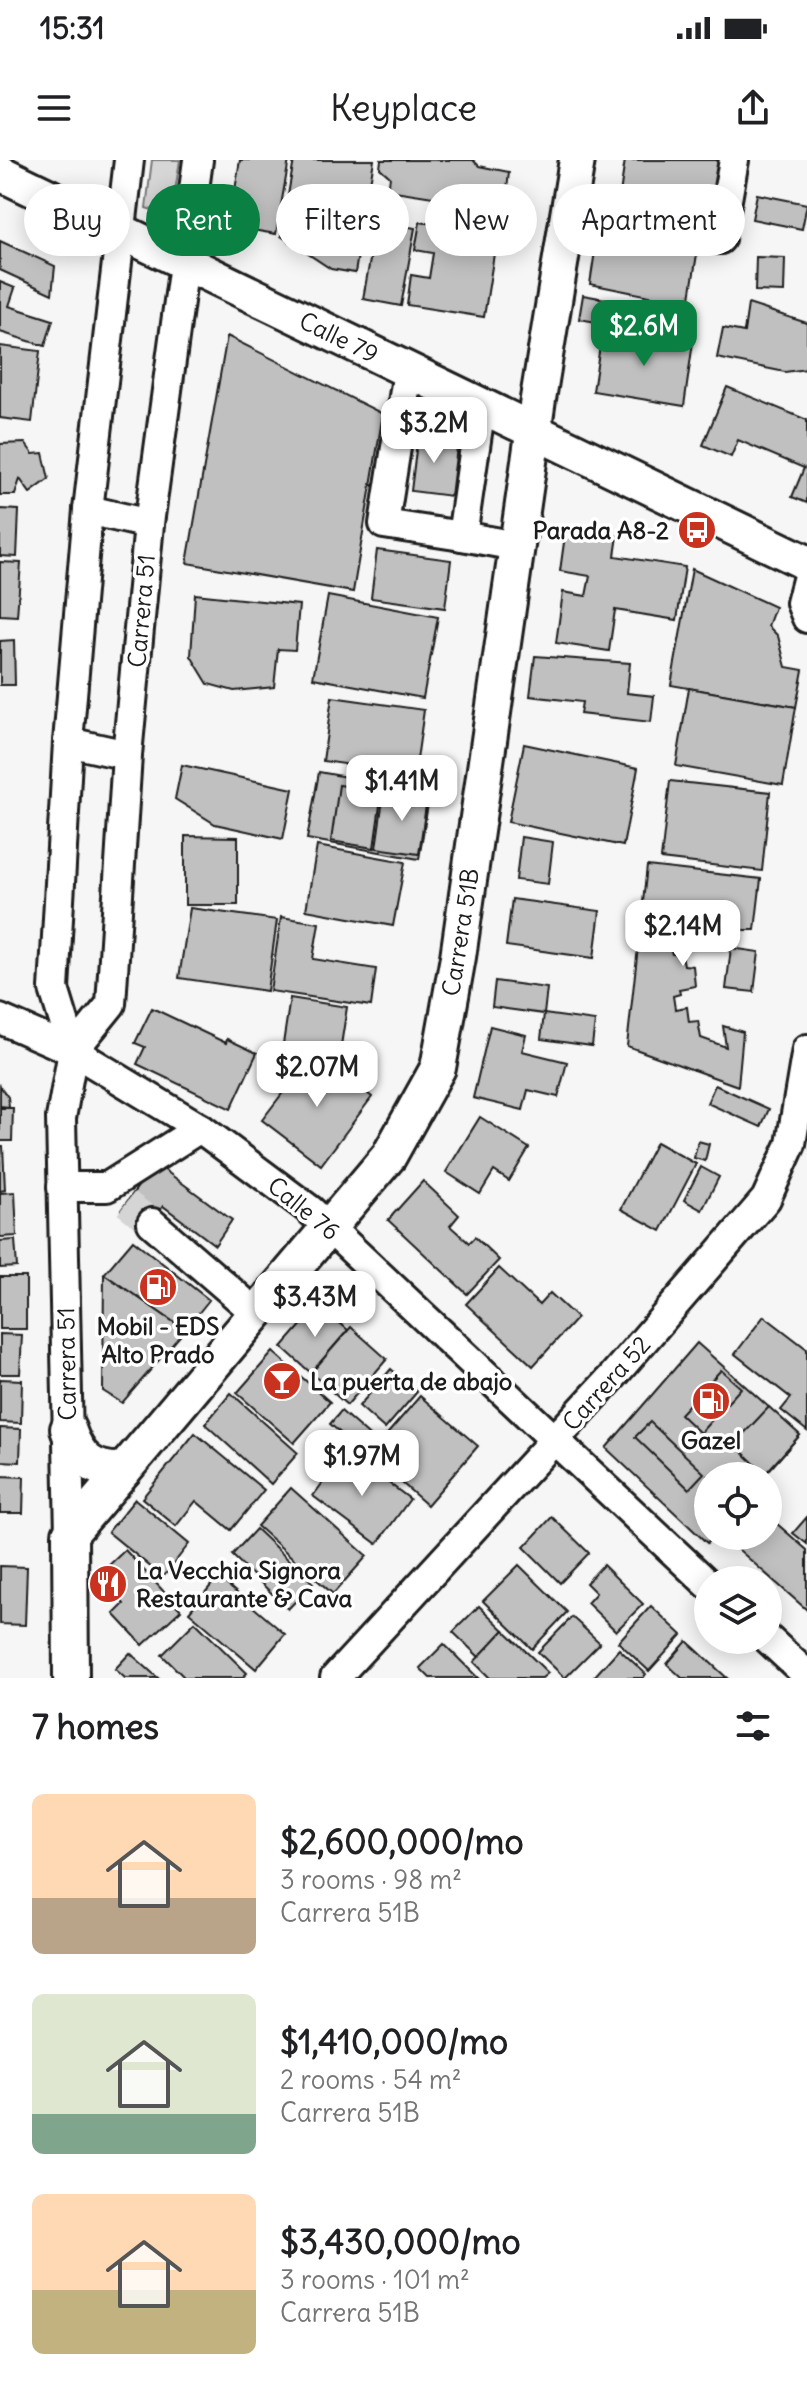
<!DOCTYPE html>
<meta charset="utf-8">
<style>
:root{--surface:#fff;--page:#f2f2f2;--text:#202124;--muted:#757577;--accent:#0b8043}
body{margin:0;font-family:Delius,sans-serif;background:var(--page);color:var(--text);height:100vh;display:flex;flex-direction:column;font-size:30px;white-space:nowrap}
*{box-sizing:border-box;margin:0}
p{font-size:26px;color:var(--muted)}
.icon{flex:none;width:44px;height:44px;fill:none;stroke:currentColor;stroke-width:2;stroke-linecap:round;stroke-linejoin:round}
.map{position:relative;height:1518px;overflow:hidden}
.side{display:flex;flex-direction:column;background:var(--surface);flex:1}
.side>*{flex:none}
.top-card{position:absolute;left:24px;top:24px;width:760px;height:72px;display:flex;gap:16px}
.tools{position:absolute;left:694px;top:1302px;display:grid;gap:16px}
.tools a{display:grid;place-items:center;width:88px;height:88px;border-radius:50%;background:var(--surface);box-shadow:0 4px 20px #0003;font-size:40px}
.price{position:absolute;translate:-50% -68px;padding:0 18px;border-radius:16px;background:#fff;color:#222;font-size:26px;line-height:52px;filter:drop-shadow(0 2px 4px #0008)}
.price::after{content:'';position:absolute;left:50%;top:48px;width:24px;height:18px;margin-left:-12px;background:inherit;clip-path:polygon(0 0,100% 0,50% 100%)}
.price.selected{background:var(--accent);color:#fff}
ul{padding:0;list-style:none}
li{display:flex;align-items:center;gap:24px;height:200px;padding:0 32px}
li span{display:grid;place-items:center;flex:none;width:224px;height:160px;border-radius:12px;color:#555}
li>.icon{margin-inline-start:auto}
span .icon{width:96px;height:96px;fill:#fffc;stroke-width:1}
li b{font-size:34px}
h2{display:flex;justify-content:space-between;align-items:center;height:96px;padding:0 32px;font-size:34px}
.pill{padding:0 28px;border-radius:36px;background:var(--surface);box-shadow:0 4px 20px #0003;font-size:28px;line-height:72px}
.pill.selected{background:var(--accent);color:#fff}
.status{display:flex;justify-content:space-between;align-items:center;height:56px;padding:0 40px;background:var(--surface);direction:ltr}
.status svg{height:22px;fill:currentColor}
header{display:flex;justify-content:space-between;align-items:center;height:104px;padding:0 32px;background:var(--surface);font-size:36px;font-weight:600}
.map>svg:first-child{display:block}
.green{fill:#d6d6d6;stroke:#797979;stroke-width:2}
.building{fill:#c0c0c0;stroke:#1c1c1c;stroke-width:2}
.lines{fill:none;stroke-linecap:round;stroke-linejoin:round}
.minor-tunnel{stroke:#d5d5d5;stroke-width:28;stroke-dasharray:28 14;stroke-linecap:butt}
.minor-casing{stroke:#1c1c1c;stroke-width:34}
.major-casing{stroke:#1c1c1c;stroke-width:40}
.minor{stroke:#fff;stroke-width:28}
.major{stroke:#fff;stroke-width:34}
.labels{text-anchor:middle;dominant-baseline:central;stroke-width:7;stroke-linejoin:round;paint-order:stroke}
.street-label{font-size:24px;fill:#1c1c1c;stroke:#fff}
.poi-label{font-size:24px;font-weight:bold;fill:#1c1c1c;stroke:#fff}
</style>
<div class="status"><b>15:31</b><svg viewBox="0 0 49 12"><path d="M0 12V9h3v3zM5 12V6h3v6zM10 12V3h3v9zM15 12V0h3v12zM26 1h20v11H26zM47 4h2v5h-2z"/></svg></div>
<header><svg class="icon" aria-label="menu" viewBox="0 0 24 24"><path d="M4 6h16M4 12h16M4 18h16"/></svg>Keyplace<svg class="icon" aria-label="share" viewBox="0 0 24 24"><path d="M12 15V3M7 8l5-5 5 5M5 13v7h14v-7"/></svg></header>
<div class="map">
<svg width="807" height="1518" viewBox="0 0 807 1518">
<rect width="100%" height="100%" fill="#f6f6f6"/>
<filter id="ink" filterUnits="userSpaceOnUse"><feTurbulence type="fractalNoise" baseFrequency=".0125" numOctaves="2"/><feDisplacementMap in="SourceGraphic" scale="16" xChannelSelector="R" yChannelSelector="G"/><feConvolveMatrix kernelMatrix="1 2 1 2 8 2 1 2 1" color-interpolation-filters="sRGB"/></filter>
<g filter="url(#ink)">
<!-- green -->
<polygon class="green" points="152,0 180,0 171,56 146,48"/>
<!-- building -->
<g class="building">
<polygon points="240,0 289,0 276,74 229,66"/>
<polygon points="294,0 374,0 355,113 331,109 281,76"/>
<polygon points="381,0 473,0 479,6 509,12 506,38 470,33 452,40 388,30 390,17 380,8"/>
<polygon points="625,0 719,0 709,62 618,47"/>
<polygon points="757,34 807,44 802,69 752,59"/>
<polygon points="377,61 415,68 401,146 363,139"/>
<polygon points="420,62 497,75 484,157 407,145 411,115 429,118 433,93 415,90"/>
<polygon points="0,81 55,106 52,134 0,110"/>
<polygon points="639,84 697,94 689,144 590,124 595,91 618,94 618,89 638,92"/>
<polygon points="756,97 785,98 784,132 755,131"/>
<polygon points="0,122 15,128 9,146 53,160 45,186 0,172"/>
<polygon points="583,135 634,144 631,168 579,159"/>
<polygon points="748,144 807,163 807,209 785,212 717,198 723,168 744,172"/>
<polygon points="626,172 693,182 684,246 593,231 602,173 625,177"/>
<polygon points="227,176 383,254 353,432 187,403"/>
<polygon points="0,186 40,191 32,262 0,258"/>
<polygon points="727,227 807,260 807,343 792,337 804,308 738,280 731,297 703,285"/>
<polygon points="418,274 458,279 451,336 411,331"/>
<polygon points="25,283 33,294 43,293 49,319 30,333 20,319 15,335 0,335 0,284"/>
<polygon points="0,349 19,350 17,397 0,396"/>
<polygon points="566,368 618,376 615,396 685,407 677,460 615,450 609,491 556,483 563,432 586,436 590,416 560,411"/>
<polygon points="377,390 451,400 445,448 371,438"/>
<polygon points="0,402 21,403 17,456 0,455"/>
<polygon points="692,409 775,447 768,466 778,476 786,507 803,510 796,547 671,525"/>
<polygon points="195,434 299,445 295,490 278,489 274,527 234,531 208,524 191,496"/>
<polygon points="328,436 438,457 423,538 313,518"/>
<polygon points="14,480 15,525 0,525 0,481"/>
<polygon points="535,496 630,503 627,533 654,536 651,562 580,554 582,542 530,536"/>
<polygon points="689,528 796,547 783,625 676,606"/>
<polygon points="332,537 424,550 415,614 323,601"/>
<polygon points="524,584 638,608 623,686 508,662"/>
<polygon points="182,605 293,629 283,679 215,664 175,639"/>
<polygon points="319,612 430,632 419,699 307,679"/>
<polygon points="670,621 770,632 762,711 661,699"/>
<polygon points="339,625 382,631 374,688 331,681"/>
<polygon points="384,632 427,638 419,694 376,688"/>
<polygon points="185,676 238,677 238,745 185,745"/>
<polygon points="521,677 553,682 548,724 516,720"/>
<polygon points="317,686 405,702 393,766 306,750"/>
<polygon points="647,706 761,719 755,770 740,770 741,753 710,746 713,757 697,760 697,766 683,767 682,775 667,780 672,794 682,795 684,805 693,806 695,826 679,829 680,834 673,836 675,849 687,847 689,862 698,861 701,878 726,887 723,866 743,872 738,926 627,886"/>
<polygon points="512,739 600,751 594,798 506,786"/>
<polygon points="190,748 277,760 267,831 179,818"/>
<polygon points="281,757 319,763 313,799 376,809 371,846 270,831"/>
<polygon points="731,788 759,792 754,832 726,829"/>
<polygon points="495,821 547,828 544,854 492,847"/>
<polygon points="290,838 347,847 340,892 283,884"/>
<polygon points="152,848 226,883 227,879 257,893 231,949 137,904 145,887 135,883"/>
<polygon points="544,854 595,861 592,886 541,879"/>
<polygon points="490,866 526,875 522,891 567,902 558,937 528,930 523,950 473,938"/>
<polygon points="314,892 372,937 321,1005 262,960"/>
<polygon points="715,925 769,949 761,967 707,943"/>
<polygon points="0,926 8,937 9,947 0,946"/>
<polygon points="0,948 13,948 12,981 0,981"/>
<polygon points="480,957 529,988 509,1021 494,1011 480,1034 446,1012"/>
<polygon points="698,981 709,984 705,1001 694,998"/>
<polygon points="656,982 696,1004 661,1071 621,1049"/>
<polygon points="0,986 3,986 5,1030 0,1031"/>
<polygon points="155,1003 232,1060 215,1085 163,1046 147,1069 121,1050"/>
<polygon points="701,1007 719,1017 702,1050 684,1040"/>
<polygon points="423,1021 459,1055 450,1066 469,1083 475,1077 499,1100 467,1134 388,1060"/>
<polygon points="15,1032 17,1076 0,1077 0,1033"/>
<polygon points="15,1080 17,1107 0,1108 0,1081"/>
<polygon points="133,1080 209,1140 185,1170 104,1114"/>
<polygon points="499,1108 539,1145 550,1133 577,1158 533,1206 466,1144"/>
<polygon points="104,1114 185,1170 122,1243 103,1231"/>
<rect x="0" y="1117" width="26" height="52"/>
<polygon points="319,1145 348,1170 311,1213 282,1187"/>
<polygon points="764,1156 807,1189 807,1271 781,1250 791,1238 735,1194"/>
<polygon points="351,1167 387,1199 347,1245 311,1213"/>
<polygon points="0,1174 22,1175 20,1214 0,1214"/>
<polygon points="697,1183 800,1275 764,1316 708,1316 708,1376 713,1376 707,1383 606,1288"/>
<polygon points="273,1192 330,1242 294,1283 237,1233"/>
<polygon points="391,1209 417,1232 385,1269 359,1246"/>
<polygon points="721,1210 741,1228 700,1273 680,1254"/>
<polygon points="0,1219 22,1220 21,1263 0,1262"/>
<polygon points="231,1233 298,1293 271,1324 205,1264"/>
<polygon points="420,1236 478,1286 427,1345 395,1317 408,1302 383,1279"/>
<polygon points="769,1247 800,1275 765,1314 734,1284"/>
<polygon points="341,1251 392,1296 381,1308 330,1264"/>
<polygon points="650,1262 704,1313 689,1329 635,1277"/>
<polygon points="0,1268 21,1269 20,1302 0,1301"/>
<polygon points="195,1273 264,1330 231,1370 196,1341 176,1366 142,1338"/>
<polygon points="346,1291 410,1339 377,1384 313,1336"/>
<polygon points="0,1316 24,1317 23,1353 0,1353"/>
<polygon points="291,1328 367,1396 333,1434 257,1366"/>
<polygon points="135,1339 189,1384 163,1417 108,1372"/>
<polygon points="768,1356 807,1390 807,1450 731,1383 737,1376 768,1376"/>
<polygon points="552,1357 589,1393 560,1423 524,1387"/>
<polygon points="807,1357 807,1384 793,1373"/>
<polygon points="256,1369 313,1423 288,1449 232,1395"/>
<polygon points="125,1390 181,1450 143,1485 114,1454 124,1444 114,1433 121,1426 105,1409"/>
<polygon points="519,1405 567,1452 532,1489 483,1441"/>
<polygon points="603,1405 643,1444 616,1471 587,1443 596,1433 586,1423"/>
<polygon points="0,1406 27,1407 25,1465 0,1464"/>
<polygon points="218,1417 285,1474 256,1509 189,1452"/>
<polygon points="479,1446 504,1470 479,1497 453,1472"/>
<polygon points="651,1446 682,1475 649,1511 618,1482"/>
<polygon points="572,1457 600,1483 565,1518 538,1492"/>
<polygon points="195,1462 247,1513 242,1518 185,1518 162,1495"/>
<polygon points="504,1470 548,1513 542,1518 490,1518 474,1502"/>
<polygon points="687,1481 727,1518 682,1518 667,1504"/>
<polygon points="444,1484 478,1518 430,1518 420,1508"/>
<polygon points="619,1489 646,1514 643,1518 593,1518"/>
<polygon points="130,1493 158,1518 125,1518 115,1509"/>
</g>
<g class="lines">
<!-- minor-tunnel -->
<polyline class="minor-tunnel" points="126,1043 152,1063"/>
<!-- minor casing -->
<g class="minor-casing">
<g id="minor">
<polyline points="567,61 720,79 734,0"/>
<polyline points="408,211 384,364 462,376 481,246"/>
<polyline points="88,350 149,364"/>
<polyline points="462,376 516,386"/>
<polyline points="807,420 801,443 807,458"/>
<polyline points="68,582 127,595"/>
<polyline points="0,859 73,891 200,968 310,1050 708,1424"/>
<polyline points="73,891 111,844 127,595 149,364 198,0"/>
<polyline points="62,1027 107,1027 200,968"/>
<polyline points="152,1063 256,1153"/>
<polyline points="70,1374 61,958 73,891 54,829 68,582 88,350 129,0"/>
<polyline points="768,1479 807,1515"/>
<polyline points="335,1518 613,1216 766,1039 791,984 807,889"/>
</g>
</g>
<!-- major casing -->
<g class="major-casing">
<g id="major">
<polyline points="0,13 807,403"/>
<path d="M68,1269c10,29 24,43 56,41"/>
<polyline points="71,1518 70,1374 389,996 438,908 458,797 538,239 577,0"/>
</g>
</g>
<!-- minor -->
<use href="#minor" class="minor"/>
<!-- major -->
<use href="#major" class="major"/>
</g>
</g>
<!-- icons -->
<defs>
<g id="bus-disc" transform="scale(2)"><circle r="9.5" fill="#c8321e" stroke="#fff"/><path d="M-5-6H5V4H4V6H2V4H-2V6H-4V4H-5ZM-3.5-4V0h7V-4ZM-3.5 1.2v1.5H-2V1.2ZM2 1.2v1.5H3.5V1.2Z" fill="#fff"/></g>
<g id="fuel-disc" transform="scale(2)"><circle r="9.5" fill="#c8321e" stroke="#fff"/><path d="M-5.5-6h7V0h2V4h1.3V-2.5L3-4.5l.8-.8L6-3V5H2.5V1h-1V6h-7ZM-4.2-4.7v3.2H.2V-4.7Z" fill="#fff"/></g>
<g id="bar-disc" transform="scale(2)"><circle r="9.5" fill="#c8321e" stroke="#fff"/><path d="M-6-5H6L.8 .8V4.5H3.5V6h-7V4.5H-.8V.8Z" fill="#fff"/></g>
<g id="restaurant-disc" transform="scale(2)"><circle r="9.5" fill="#c8321e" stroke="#fff"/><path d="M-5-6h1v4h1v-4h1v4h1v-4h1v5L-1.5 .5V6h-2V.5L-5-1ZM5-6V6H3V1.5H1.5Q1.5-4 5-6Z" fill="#fff"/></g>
</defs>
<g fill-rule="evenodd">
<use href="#bus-disc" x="697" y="370"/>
<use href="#fuel-disc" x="158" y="1127"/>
<use href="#bar-disc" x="282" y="1221"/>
<use href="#fuel-disc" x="711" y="1241"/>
<use href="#restaurant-disc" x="108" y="1424"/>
</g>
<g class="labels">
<!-- street labels -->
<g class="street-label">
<text transform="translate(339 177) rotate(26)">Calle 79</text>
<text transform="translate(141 451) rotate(-85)">Carrera 51</text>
<text transform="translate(460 772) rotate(-81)">Carrera 51B</text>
<text transform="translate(304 1048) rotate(39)">Calle 76</text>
<text transform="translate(66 1204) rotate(-91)">Carrera 51</text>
<text transform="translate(606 1223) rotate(-48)">Carrera 52</text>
</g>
<!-- poi labels -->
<g class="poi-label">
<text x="669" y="370" text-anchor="end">Parada A8-2</text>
<text x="158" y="1166">Mobil - EDS<tspan x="158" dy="28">Alto Prado</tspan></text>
<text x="310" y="1221" text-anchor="start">La puerta de abajo</text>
<text x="711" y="1280">Gazel</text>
<text x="136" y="1410" text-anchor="start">La Vecchia Signora<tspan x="136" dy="28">Restaurante &amp; Cava</tspan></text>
</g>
</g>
</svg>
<div class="tools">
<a><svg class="icon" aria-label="locate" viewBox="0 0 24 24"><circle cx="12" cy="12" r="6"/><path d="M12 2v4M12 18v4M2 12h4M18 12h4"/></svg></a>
<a><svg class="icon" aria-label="layers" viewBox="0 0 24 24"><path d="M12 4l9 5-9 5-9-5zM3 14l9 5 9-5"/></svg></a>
</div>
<b class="price selected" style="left:644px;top:208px">$2.6M</b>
<b class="price" style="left:434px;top:305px">$3.2M</b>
<b class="price" style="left:402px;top:663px">$1.41M</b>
<b class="price" style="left:683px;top:808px">$2.14M</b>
<b class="price" style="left:317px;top:949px">$2.07M</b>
<b class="price" style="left:315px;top:1179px">$3.43M</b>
<b class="price" style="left:362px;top:1338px">$1.97M</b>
<div class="top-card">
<a class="pill">Buy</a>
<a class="pill selected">Rent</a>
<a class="pill">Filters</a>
<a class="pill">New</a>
<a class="pill">Apartment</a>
</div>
</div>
<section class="side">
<h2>7 homes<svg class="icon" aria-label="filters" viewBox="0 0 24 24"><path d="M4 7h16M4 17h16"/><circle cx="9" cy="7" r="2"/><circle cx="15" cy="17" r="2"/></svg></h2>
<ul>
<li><span style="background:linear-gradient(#ffd9b3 65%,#b9a48a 0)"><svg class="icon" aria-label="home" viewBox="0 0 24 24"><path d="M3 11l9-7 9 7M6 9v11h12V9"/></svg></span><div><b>$2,600,000/mo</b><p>3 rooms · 98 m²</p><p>Carrera 51B</p></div></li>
<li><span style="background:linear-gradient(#dfe7d0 75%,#7fa58c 0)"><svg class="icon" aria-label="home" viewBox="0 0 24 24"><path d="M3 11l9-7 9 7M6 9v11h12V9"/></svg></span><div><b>$1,410,000/mo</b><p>2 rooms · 54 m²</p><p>Carrera 51B</p></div></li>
<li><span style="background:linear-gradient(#ffd9b3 60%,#c2b280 0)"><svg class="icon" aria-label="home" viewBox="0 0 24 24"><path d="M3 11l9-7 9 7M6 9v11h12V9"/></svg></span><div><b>$3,430,000/mo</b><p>3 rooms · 101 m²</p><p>Carrera 51B</p></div></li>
</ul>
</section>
